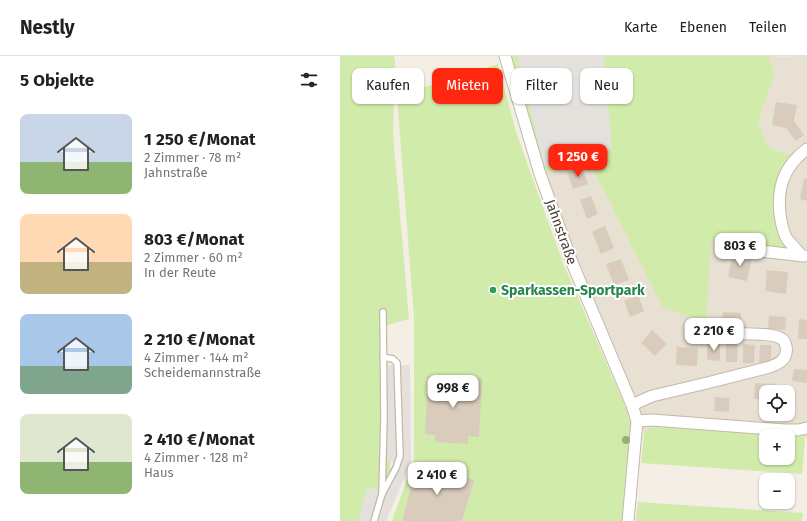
<!DOCTYPE html>
<html lang="de">
<meta charset="utf-8">
<style>
:root{--surface:#fff;--page:#f6f6f6;--text:#202124;--muted:#757577;--line:#e0e0e0;--accent:#ff2710}
body{margin:0;font-family:"Fira Sans",sans-serif;background:var(--page);color:var(--text);height:100vh;display:flex;flex-direction:column;font-size:15px;white-space:nowrap}
*{box-sizing:border-box;margin:0}
p{font-size:13px;color:var(--muted)}
.icon{flex:none;width:22px;height:22px;fill:none;stroke:currentColor;stroke-width:2;stroke-linecap:round;stroke-linejoin:round}
.map{position:relative;flex:1;overflow:hidden}
.side{display:flex;flex-direction:column;background:var(--surface);width:340px}
.side>*{flex:none}
.guide{position:absolute;left:12px;top:12px;width:380px;height:36px;display:flex;gap:8px}
.fabs{position:absolute;left:419px;top:329px;display:grid;gap:8px}
.fabs a{display:grid;place-items:center;width:36px;height:36px;border-radius:8px;background:var(--surface);box-shadow:0 1px 3px #0004;font-size:20px}
.price{position:absolute;translate:-50% -34px;padding:0 9px;border-radius:8px;background:#fff;color:#222;font-size:13px;line-height:26px;filter:drop-shadow(0 1px 2px #0008)}
.price::after{content:'';position:absolute;left:50%;top:24px;width:12px;height:9px;margin-left:-6px;background:inherit;clip-path:polygon(0 0,100% 0,50% 100%)}
.price.active{background:var(--accent);color:#fff}
ul{padding:0;list-style:none}
li{display:flex;align-items:center;gap:12px;height:100px;padding:0 20px}
li span{display:grid;place-items:center;flex:none;width:112px;height:80px;border-radius:8px;color:#555}
li>.icon{margin-inline-start:auto}
span .icon{width:48px;height:48px;fill:#fffc;stroke-width:1}
li b{font-size:17px}
h2{display:flex;justify-content:space-between;align-items:center;height:48px;padding:0 20px;font-size:17px}
.chip{padding:0 14px;border-radius:8px;background:var(--surface);box-shadow:0 1px 3px #0004;font-size:14px;line-height:36px}
.chip.active{background:var(--accent);color:#fff}
header{display:flex;align-items:center;gap:24px;box-sizing:border-box;height:56px;padding:0 20px;background:var(--surface);border-bottom:1px solid var(--line)}
header strong{font-size:19px}
nav{display:flex;gap:22px;margin-inline-start:auto;font-size:14px}
main{display:flex;flex:1;min-height:0}
.map>svg:first-child{display:block}
.residential{fill:#e8e0d2;fill-rule:evenodd}
.green{fill:#d1ebaa;fill-rule:evenodd}
.parking{fill:#e4e1dd}
.building{fill:#d9ccbc}
.lines{fill:none;stroke-linecap:round;stroke-linejoin:round}
.service-casing{stroke:#c3b8a9;stroke-width:8}
.minor-casing{stroke:#c3b8a9;stroke-width:13}
.service{stroke:#fff;stroke-width:5.5}
.minor{stroke:#fff;stroke-width:11}
.tree{fill:#96af7a}
.leisure-dot{fill:#2e9e5b;stroke:#fff;stroke-width:1.5}
.labels{text-anchor:middle;dominant-baseline:central;stroke-width:4;stroke-linejoin:round;paint-order:stroke}
.street-label{font-size:14px;fill:#463e34;stroke:#fff}
.leisure-label{font-size:14px;font-weight:bold;fill:#27864d;stroke:#fff;text-anchor:start}
</style>
<header>
<strong>Nestly</strong>
<nav><a>Karte</a><a>Ebenen</a><a>Teilen</a></nav>
</header>
<main>
<section class="side">
<h2>5 Objekte<svg class="icon" aria-label="filters" viewBox="0 0 24 24"><path d="M4 7h16M4 17h16"/><circle cx="9" cy="7" r="2"/><circle cx="15" cy="17" r="2"/></svg></h2>
<ul>
<li><span style="background:linear-gradient(#c9d6e8 60%,#8fb573 0)"><svg class="icon" aria-label="home" viewBox="0 0 24 24"><path d="M3 11l9-7 9 7M6 9v11h12V9"/></svg></span><div><b>1 250 €/Monat</b><p>2 Zimmer · 78 m²</p><p>Jahnstraße</p></div></li>
<li><span style="background:linear-gradient(#ffd9b3 60%,#c2b280 0)"><svg class="icon" aria-label="home" viewBox="0 0 24 24"><path d="M3 11l9-7 9 7M6 9v11h12V9"/></svg></span><div><b>803 €/Monat</b><p>2 Zimmer · 60 m²</p><p>In der Reute</p></div></li>
<li><span style="background:linear-gradient(#a9c7e8 65%,#7fa58c 0)"><svg class="icon" aria-label="home" viewBox="0 0 24 24"><path d="M3 11l9-7 9 7M6 9v11h12V9"/></svg></span><div><b>2 210 €/Monat</b><p>4 Zimmer · 144 m²</p><p>Scheidemannstraße</p></div></li>
<li><span style="background:linear-gradient(#dfe7d0 60%,#8fb573 0)"><svg class="icon" aria-label="home" viewBox="0 0 24 24"><path d="M3 11l9-7 9 7M6 9v11h12V9"/></svg></span><div><b>2 410 €/Monat</b><p>4 Zimmer · 128 m²</p><p>Haus</p></div></li>
</ul>
</section>
<div class="map">
<svg width="467" height="465" viewBox="0 0 467 465">
<rect width="100%" height="100%" fill="#f4eee4"/>
<!-- residential -->
<path class="residential" d="M467,0v382l-8,-2 -146,-9 -7,3 -2,3 -7,-12 -97,-247 50,-11 72,144 49,-65 50,9 25,-13 -3,-85 -16,-7 -9,-22 7,-23 3,-44zM426,336h22v22h-22z"/>
<!-- green -->
<g class="green">
<polygon points="0,0 54,0 55,6 53,78 69,263 41,271 53,369 50,416 23,465 0,465"/>
<polygon points="165,0 443,0 428,1 435,18 425,45 418,68 427,90 443,97 458,99 448,111 441,164 461,199 421,195 371,186 366,267 322,251 250,107 200,118"/>
<polygon points="158,8 176,76 223,207 292,366 282,465 52,465 74,404 74,262 57,40"/>
<path d="M313,371l146,9 6,2 -3,36 -161,-11 3,-30 2,-3zM426,380h22v22h-22z"/>
<polygon points="298,446 463,457 462,465 296,465"/>
</g>
<!-- parking -->
<g class="parking">
<polygon points="177,0 264,0 272,93 204,110"/>
<polygon points="48,309 70,309 71,406 46,465 18,465 27,431 40,434 54,407 47,403"/>
</g>
<!-- building -->
<g class="building">
<polygon points="436,46 457,49 454,65 464,79 456,85 446,72 432,69"/>
<polygon points="242,111 248,128 233,133 227,116"/>
<polygon points="464,122 467,123 467,145 460,143"/>
<polygon points="251,140 258,158 247,163 240,144"/>
<polygon points="265,170 274,192 261,198 252,176"/>
<polygon points="393,197 412,201 407,225 388,221"/>
<polygon points="281,203 289,224 274,229 266,208"/>
<polygon points="427,214 448,216 446,238 425,235"/>
<polygon points="298,239 304,255 290,261 284,245"/>
<polygon points="383,256 401,257 401,272 382,271"/>
<polygon points="429,260 446,261 445,274 428,273"/>
<polygon points="459,263 467,264 467,283 458,283"/>
<polygon points="312,274 327,288 315,300 301,287"/>
<polygon points="367,287 380,287 380,305 367,304"/>
<polygon points="386,287 398,287 397,306 386,306"/>
<polygon points="403,288 415,289 414,307 403,307"/>
<polygon points="420,289 431,289 431,308 419,307"/>
<polygon points="337,291 358,292 357,310 336,309"/>
<polygon points="454,313 467,314 467,327 452,325"/>
<polygon points="88,320 142,322 139,381 128,380 128,388 95,386 95,379 85,378"/>
<polygon points="415,327 437,328 436,336 426,336 426,343 414,343"/>
<polygon points="375,341 389,342 389,356 374,355"/>
<polygon points="77,409 134,424 122,465 62,465"/>
</g>
<g class="lines">
<!-- service casing -->
<g class="service-casing">
<g id="service">
<polyline points="42,438 44,362 43,256"/>
<polyline points="34,465 42,438 56,412 60,400 57,307 53,303 43,301"/>
</g>
</g>
<!-- minor casing -->
<g class="minor-casing">
<g id="minor">
<polyline points="165,0 200,118 233,209 292,349 297,365 288,465"/>
<polyline points="421,195 464,200"/>
<path d="M461,199c-4,-5 -10,-11 -14,-16 -4,-7 -6,-17 -7,-25 -3,-27 4,-48 27,-65"/>
<path d="M292,349l20,-9 55,-13 63,-16c7,-3 15,-6 16,-14 1,-4 0,-11 -4,-14 -9,-7 -46,-5 -59,-5"/>
<polyline points="297,365 312,364 445,374 458,374 467,372"/>
</g>
</g>
<!-- service -->
<use href="#service" class="service"/>
<!-- minor -->
<use href="#minor" class="minor"/>
</g>
<!-- trees -->
<circle class="tree" cx="286" cy="384" r="4"/>
<!-- markers -->
<circle class="leisure-dot" cx="153" cy="234" r="4"/>
<g class="labels">
<!-- street labels -->
<g class="street-label">
<text transform="translate(221 176) rotate(70)">Jahnstraße</text>
</g>
<!-- leisure labels -->
<g class="leisure-label">
<text x="161" y="234">Sparkassen-Sportpark</text>
</g>
</g>
</svg>
<div class="fabs">
<a><svg class="icon" aria-label="locate" viewBox="0 0 24 24"><circle cx="12" cy="12" r="6"/><path d="M12 2v4M12 18v4M2 12h4M18 12h4"/></svg></a>
<a>+</a>
<a>−</a>
</div>
<b class="price active" style="left:238px;top:122px">1 250 €</b>
<b class="price" style="left:400px;top:211px">803 €</b>
<b class="price" style="left:374px;top:296px">2 210 €</b>
<b class="price" style="left:113px;top:353px">998 €</b>
<b class="price" style="left:97px;top:440px">2 410 €</b>
<div class="guide">
<a class="chip">Kaufen</a>
<a class="chip active">Mieten</a>
<a class="chip">Filter</a>
<a class="chip">Neu</a>
</div>
</div>
</main>
